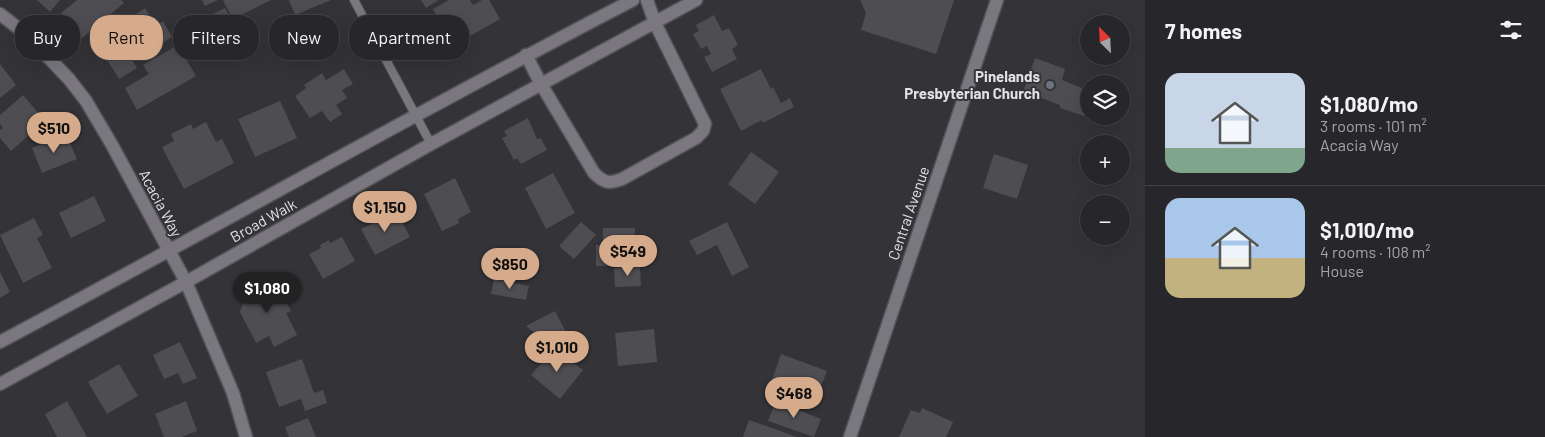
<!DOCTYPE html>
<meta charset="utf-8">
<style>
:root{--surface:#27262a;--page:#333236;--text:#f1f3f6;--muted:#a4a5a8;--line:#434347;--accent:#d6ab8b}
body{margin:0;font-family:Barlow,sans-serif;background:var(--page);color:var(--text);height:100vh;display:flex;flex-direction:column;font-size:19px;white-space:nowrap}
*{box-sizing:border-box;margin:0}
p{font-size:16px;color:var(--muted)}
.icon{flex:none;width:28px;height:28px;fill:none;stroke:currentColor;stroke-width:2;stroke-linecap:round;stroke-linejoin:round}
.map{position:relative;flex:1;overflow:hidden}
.sheet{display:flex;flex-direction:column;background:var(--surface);width:400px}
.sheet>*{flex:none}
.banner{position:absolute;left:15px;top:15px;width:475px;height:45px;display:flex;gap:10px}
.needle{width:32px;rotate:336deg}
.tools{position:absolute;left:1080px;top:15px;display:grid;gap:10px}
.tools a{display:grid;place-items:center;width:50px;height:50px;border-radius:50%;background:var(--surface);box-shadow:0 5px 20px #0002,0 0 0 1px var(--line);font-size:25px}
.price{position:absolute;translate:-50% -42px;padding:0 11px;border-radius:18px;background:var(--accent);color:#111;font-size:16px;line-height:32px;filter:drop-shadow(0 1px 2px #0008)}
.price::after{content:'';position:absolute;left:50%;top:30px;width:15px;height:11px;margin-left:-8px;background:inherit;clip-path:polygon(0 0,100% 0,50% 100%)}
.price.active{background:#222;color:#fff}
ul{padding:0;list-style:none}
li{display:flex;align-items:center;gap:15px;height:125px;padding:0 20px}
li+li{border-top:1px solid var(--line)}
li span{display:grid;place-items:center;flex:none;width:140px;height:100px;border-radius:15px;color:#555}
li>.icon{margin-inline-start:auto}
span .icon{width:60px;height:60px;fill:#fffc;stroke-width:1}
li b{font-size:21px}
h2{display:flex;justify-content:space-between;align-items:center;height:60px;padding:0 20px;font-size:21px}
.pill{padding:0 18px;border-radius:20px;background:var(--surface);box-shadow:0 5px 20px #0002,0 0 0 1px var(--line);font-size:18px;line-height:45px}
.pill.active{background:var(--accent);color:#111}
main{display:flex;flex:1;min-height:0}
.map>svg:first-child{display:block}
.building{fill:#4e4d52}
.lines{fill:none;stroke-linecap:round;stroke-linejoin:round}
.lane-casing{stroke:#535256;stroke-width:10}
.street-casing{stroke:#535256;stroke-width:15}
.lane{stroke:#7a787e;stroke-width:8}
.street{stroke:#7a787e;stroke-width:12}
.worship-dot{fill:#6b7280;stroke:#343338;stroke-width:2}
.labels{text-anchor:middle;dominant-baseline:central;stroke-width:4;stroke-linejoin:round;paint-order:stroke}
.poi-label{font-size:15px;font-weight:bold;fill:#e2e1e4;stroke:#343338;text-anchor:end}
.street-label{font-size:15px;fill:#e2e1e4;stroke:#343338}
</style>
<main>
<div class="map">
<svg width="1145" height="437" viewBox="0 0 1145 437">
<rect width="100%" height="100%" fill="#343338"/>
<!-- building -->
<g class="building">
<polygon points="37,0 60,0 50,12"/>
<polygon points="77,0 121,0 124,3 82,38 61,13"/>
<polygon points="202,0 218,0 205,6"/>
<polygon points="225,0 271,0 233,19 223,1"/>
<polygon points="289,0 331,0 295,15"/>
<polygon points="421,0 439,0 426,8"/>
<polygon points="449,0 470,0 473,5 482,0 489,0 500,19 465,39 448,35 433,9"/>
<polygon points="860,0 954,0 936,54 861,30 866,13"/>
<polygon points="145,8 156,26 163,21 172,37 133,61 137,68 119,79 96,42 137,16 136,14"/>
<polygon points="225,8 244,45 224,55 205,18"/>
<polygon points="714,15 722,31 729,28 738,45 732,49 737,59 712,72 704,57 711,54 707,46 701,49 693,34 699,31 696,25"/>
<polygon points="178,45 196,76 137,110 125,88 149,74 143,65"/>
<polygon points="1035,58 1065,69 1062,80 1089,91 1090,118 1060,108 1060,105 1039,97 1037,101 1022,95"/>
<polygon points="0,64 16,85 0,98"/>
<polygon points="344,69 353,84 342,90 347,98 336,105 342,114 330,122 322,111 310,118 295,96 306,88 304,85 322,73 326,80"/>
<polygon points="761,69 771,89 773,87 781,103 790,98 794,107 763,123 762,120 741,131 720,89"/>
<polygon points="23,95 45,121 11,151 0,138 0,130 3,128 0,124 0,115"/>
<polygon points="280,101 297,138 255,157 238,119"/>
<polygon points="528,118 537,139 541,138 547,150 521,164 517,158 514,160 502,138 507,136 504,131"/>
<polygon points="206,122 216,142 222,139 234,163 184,189 162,147 174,141 171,134 191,124 193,129"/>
<polygon points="66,134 77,159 42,173 32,148"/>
<polygon points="751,152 779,172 755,204 728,184"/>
<polygon points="994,154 1028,165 1017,199 983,188"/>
<polygon points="553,173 575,213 546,229 525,188"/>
<polygon points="455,178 471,212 458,219 459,223 442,231 424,194"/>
<polygon points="94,196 106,221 71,238 59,213"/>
<polygon points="396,211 410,237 375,255 361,229 373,223 372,220 383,215 384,218"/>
<polygon points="34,218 43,235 37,238 52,268 23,283 0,235"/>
<polygon points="581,222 596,235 574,259 559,246"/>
<polygon points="727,222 749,267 732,276 717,245 697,255 689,241"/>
<polygon points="603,228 635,228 634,262 619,262 619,266 596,266 596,245 603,245"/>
<polygon points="342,237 355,261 323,279 309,254 321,248 320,245 329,240 330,243"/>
<polygon points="640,267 641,286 615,287 614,268"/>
<polygon points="0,272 10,292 0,298"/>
<polygon points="263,277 273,297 281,293 291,311 286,313 297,335 274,347 269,336 256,343 240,312 250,283"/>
<polygon points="494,279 529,286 526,300 491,294"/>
<polygon points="555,311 567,334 554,349 526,326"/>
<polygon points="654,329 657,362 618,366 615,333"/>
<polygon points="180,342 197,378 183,384 178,373 164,379 153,355"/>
<polygon points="554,349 583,370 560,399 531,375"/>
<polygon points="781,354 827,371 817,396 772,380"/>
<polygon points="302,359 314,393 323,390 327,403 305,411 301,399 279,407 266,372"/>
<polygon points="119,364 138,396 107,414 88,382"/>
<polygon points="67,401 87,437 57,437 45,414"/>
<polygon points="186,401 197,431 182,437 164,437 155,414"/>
<polygon points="776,401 821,419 814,437 768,421"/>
<polygon points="922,408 953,422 946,437 899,437 911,410 920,413"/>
<polygon points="308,418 316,437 289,437 285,427"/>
<polygon points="749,420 797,437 743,437"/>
</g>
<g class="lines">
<!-- lane casing -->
<g class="lane-casing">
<polyline id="lane" points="354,0 431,144"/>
</g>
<!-- street casing -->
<g class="street-casing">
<g id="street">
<polyline points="0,14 27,35 69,79 86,101 112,145 186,282 233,393 246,437"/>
<path d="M526,55l15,29 53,89c10,10 15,11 28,6l74,-41 7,-7 2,-7 -50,-101 -8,-23"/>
<path d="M0,342c212,-113 420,-232 633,-342"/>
<polyline points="0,384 186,282 431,144 696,0"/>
<polyline points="850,437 997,0"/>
</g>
</g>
<!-- lane -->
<use href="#lane" class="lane"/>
<!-- street -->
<use href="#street" class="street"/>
</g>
<!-- markers -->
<circle class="worship-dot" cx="1050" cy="85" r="5"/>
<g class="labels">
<!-- poi labels -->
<g class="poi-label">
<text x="1040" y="76">Pinelands<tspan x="1040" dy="17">Presbyterian Church</tspan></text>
</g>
<!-- street labels -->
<g class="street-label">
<text transform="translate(161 203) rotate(62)">Acacia Way</text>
<text transform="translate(908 213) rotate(-71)">Central Avenue</text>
<text transform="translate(263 220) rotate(-29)">Broad Walk</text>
</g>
</g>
</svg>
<div class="tools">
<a><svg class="needle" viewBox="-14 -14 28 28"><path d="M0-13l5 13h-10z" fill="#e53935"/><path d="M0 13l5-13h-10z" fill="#a4a5a8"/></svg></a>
<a><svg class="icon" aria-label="layers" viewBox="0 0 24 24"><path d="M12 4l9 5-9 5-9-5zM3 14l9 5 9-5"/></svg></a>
<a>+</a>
<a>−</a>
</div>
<b class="price" style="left:54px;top:154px">$510</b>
<b class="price" style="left:385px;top:233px">$1,150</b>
<b class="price" style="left:628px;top:277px">$549</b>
<b class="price" style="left:510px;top:290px">$850</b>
<b class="price active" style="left:267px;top:314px">$1,080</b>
<b class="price" style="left:557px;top:373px">$1,010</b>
<b class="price" style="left:794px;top:419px">$468</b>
<div class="banner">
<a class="pill">Buy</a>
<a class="pill active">Rent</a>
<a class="pill">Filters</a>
<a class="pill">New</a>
<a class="pill">Apartment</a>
</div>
</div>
<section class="sheet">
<h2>7 homes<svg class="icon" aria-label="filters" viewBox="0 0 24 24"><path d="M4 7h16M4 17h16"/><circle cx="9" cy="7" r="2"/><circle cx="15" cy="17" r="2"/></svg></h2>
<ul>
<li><span style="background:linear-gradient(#c9d6e8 75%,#7fa58c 0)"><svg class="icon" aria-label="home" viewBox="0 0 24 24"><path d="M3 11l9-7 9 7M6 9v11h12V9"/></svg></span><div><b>$1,080/mo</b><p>3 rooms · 101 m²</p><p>Acacia Way</p></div></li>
<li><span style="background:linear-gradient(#a9c7e8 60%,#c2b280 0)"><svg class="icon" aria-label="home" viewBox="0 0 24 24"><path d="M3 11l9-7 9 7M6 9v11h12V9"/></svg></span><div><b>$1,010/mo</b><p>4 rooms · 108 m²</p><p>House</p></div></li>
</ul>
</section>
</main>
